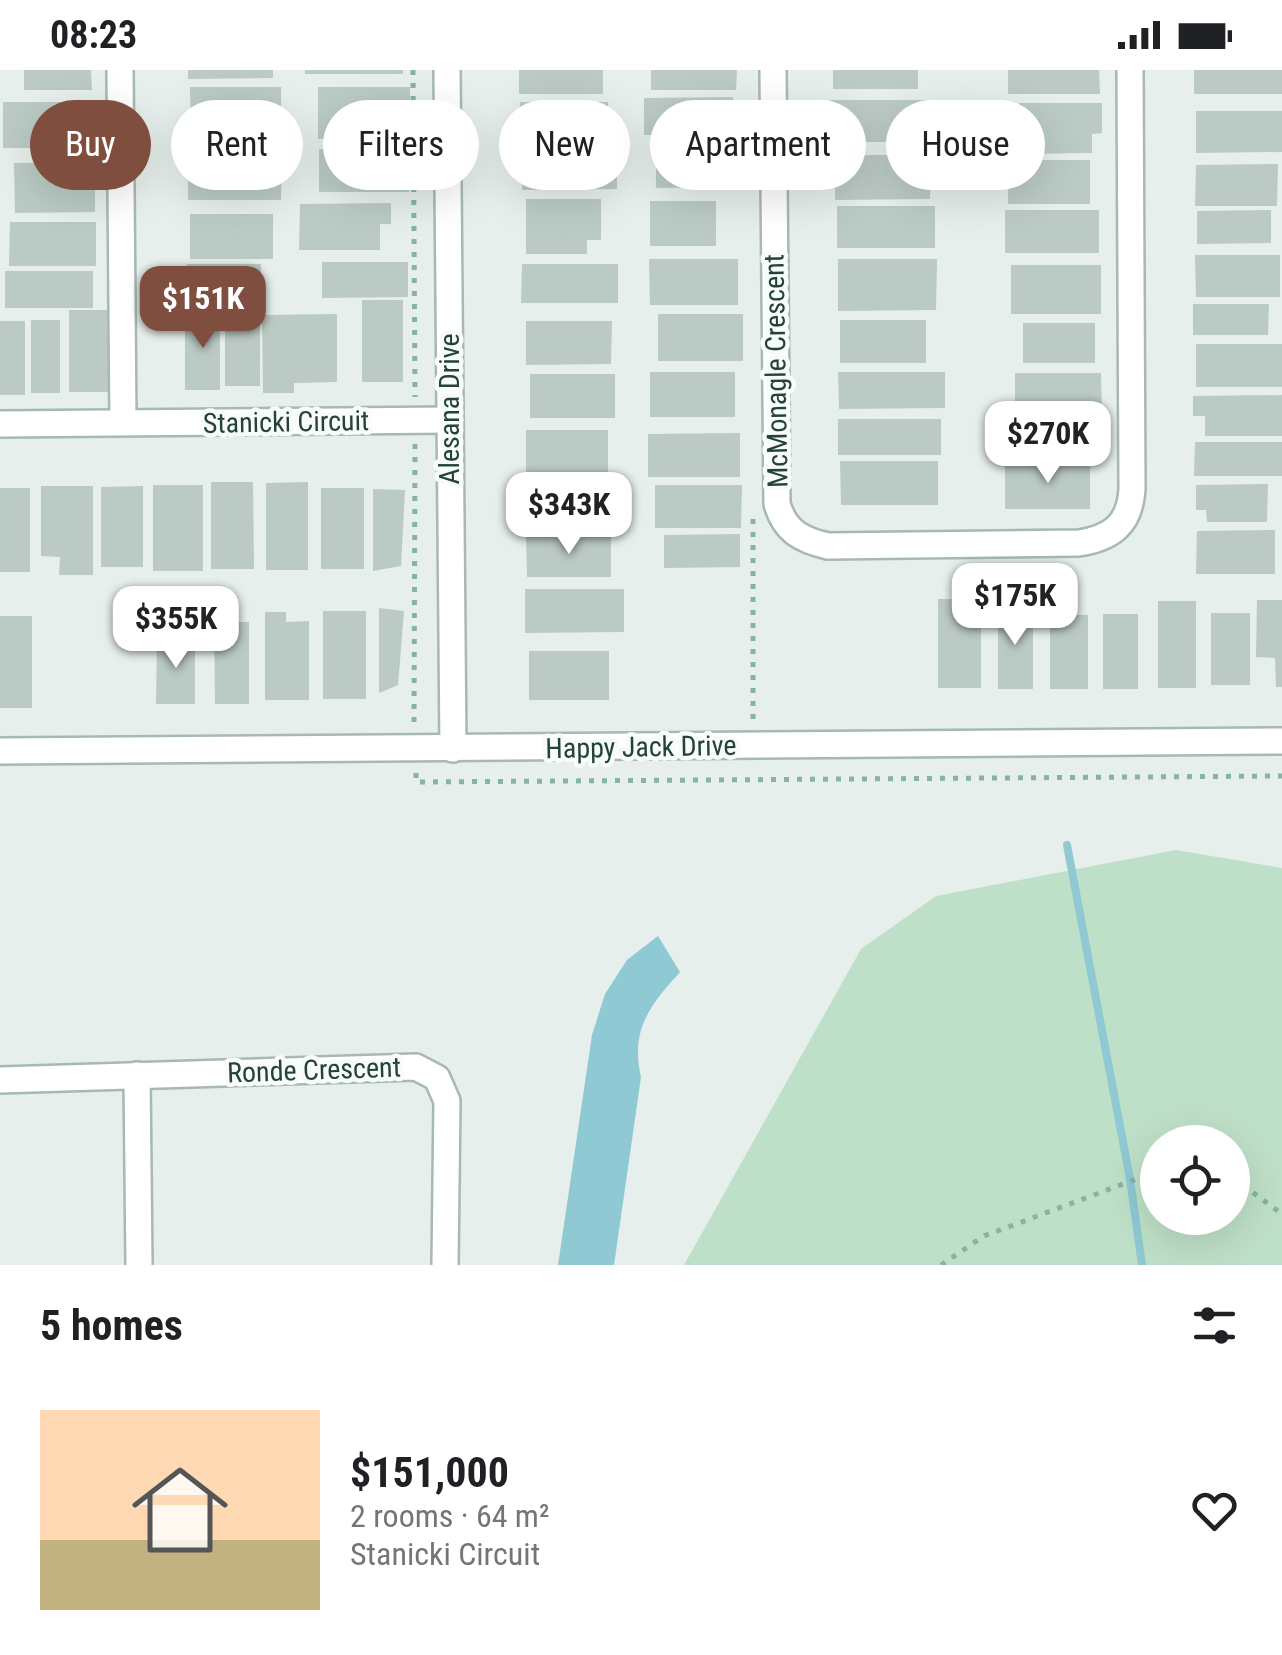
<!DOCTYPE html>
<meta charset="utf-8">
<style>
:root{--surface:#fff;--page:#f2f2f2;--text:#202124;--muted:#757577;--accent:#7f4e3f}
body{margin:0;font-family:"Roboto Condensed",sans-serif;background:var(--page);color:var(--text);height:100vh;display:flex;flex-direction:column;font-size:38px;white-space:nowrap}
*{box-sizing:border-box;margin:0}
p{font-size:32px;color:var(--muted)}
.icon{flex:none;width:55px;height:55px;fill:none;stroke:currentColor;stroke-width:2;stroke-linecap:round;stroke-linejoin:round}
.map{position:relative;height:1195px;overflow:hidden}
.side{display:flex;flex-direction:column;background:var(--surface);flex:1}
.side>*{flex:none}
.top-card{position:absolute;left:30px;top:30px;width:1222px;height:90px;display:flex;gap:20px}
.buttons{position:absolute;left:1140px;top:1055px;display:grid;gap:20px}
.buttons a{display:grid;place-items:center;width:110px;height:110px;border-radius:50%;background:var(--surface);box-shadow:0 10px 40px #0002;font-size:50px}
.price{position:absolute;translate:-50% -85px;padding:0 22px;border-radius:20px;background:#fff;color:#222;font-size:32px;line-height:65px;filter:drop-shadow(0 2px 5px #0008)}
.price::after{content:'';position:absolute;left:50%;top:60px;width:30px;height:22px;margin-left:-15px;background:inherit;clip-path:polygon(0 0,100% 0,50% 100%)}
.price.active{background:var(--accent);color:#fff}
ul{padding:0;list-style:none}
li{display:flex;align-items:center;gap:30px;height:250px;padding:0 40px}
li span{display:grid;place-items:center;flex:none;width:280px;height:200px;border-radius:0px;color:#555}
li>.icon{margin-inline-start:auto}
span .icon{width:120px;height:120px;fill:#fffc;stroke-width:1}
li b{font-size:42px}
h2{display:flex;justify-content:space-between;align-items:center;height:120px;padding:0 40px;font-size:42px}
.tag{padding:0 35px;border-radius:45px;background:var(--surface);box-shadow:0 10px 40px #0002;font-size:35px;line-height:90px}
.tag.active{background:var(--accent);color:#fff}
.status{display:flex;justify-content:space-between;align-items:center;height:70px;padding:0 50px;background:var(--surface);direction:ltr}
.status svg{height:28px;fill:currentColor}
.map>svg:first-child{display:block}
.green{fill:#bfe0c8;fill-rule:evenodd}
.water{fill:#8ec9d4}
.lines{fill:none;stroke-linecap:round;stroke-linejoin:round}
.stream{stroke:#8ec9d4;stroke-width:8}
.building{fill:#bbcac4}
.minor-casing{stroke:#a8b8b2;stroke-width:30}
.path{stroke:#86b3a5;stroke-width:5;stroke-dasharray:5 8;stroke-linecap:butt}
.minor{stroke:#fff;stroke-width:25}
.labels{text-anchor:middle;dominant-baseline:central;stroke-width:9;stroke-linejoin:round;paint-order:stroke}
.street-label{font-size:28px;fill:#24423a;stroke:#f7fbf9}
</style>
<div class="status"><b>08:23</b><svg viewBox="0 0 49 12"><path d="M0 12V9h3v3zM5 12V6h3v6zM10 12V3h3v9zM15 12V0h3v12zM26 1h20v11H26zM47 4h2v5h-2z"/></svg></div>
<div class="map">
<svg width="1282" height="1195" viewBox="0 0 1282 1195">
<rect width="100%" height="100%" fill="#e6efeb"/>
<!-- green -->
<path class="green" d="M1176,780l106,18v397h-598l177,-316 75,-53zM1158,1072h74v76h-74z"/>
<!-- water -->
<path class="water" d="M658,866l22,36c-30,33 -50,58 -39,105l-27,188h-56l34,-230 13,-41 22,-34z"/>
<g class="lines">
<!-- stream -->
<polyline class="stream" points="1067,775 1130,1109 1142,1195"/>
</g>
<!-- building -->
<g class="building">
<polygon points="24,0 91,0 92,20 24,20"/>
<polygon points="188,0 273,0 273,8 188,9"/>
<rect x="305" y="0" width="98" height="4"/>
<rect x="519" y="0" width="84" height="24"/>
<polygon points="651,0 737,0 736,20 651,20"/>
<rect x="833" y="0" width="85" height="19"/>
<polygon points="1008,0 1099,0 1100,24 1008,24"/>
<rect x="1194" y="0" width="88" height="24"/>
<polygon points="190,17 281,17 281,62 191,62"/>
<polygon points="318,17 410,17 410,40 398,41 398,68 318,69"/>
<polygon points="733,27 733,65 644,65 644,28"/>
<polygon points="830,30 928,30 928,72 847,72 847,51 830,51"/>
<rect x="3" y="32" width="91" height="46"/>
<polygon points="520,32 608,32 608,69 520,70"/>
<polygon points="1019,33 1102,33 1102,63 1092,64 1092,83 1019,84"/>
<polygon points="1196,41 1282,41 1282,82 1196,83"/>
<polygon points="656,74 736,74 736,117 656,118"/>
<polygon points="188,79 282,79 281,130 188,130"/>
<polygon points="319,79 408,79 409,122 319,122"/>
<polygon points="523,79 617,79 617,119 522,120"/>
<polygon points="835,85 931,85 930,129 835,130"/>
<rect x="1008" y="90" width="82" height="44"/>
<polygon points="95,92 95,142 15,143 14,93"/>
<polygon points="1278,94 1277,136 1195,136 1196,95"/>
<polygon points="526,129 601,129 601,170 587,170 587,184 526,184"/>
<rect x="650" y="131" width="66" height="45"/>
<polygon points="391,133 391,154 380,154 380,180 299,180 300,134"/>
<rect x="837" y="136" width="98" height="42"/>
<rect x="1005" y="140" width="94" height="43"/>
<polygon points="1271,140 1271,173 1197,174 1197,141"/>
<rect x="190" y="144" width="83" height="45"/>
<polygon points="10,152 96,152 96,196 9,196"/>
<polygon points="1195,185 1280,185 1280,227 1196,227"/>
<polygon points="649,189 738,189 738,235 650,235"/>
<polygon points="838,189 937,189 936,240 838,241"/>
<polygon points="322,192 408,192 408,227 322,228"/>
<polygon points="187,194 261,194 261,227 187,228"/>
<polygon points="522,194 618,194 618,233 521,233"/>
<rect x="1011" y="195" width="90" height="49"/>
<rect x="5" y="201" width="88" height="37"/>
<rect x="362" y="230" width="41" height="82"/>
<polygon points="1193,234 1269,234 1268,265 1193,265"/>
<rect x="225" y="239" width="35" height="77"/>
<polygon points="69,240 109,240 108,322 69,322"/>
<rect x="185" y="242" width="35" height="78"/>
<polygon points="337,244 337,312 294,313 294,323 263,323 262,245"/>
<rect x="658" y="244" width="85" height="47"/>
<rect x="31" y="250" width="29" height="73"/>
<rect x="840" y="250" width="86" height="43"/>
<rect x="0" y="251" width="25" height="74"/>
<polygon points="526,251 612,251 611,294 526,295"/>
<rect x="1023" y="253" width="72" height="40"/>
<rect x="1196" y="274" width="86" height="43"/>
<rect x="650" y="302" width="85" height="45"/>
<polygon points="838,302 945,302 945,338 839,339"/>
<polygon points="1015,303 1101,303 1102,347 1015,347"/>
<rect x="530" y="304" width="85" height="44"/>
<polygon points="1282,325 1282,366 1205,366 1205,346 1193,346 1193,326"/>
<rect x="838" y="349" width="103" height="36"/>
<rect x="998" y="354" width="100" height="31"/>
<polygon points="526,360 608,360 608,407 526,408"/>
<polygon points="740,363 740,407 648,407 648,364"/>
<polygon points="1195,372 1282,372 1282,406 1194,406"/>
<polygon points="840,391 938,391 938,435 841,435"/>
<rect x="1005" y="394" width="85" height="45"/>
<polygon points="211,412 253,412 254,499 211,499"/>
<polygon points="308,412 308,500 266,500 266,413"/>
<polygon points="1268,414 1267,452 1207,452 1206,440 1196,440 1196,415"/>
<rect x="153" y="415" width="50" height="86"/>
<polygon points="613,415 613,458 521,458 521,416"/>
<polygon points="655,415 742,415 741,458 655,458"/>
<polygon points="41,416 93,416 93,505 59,505 60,487 41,486"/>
<polygon points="143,416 143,497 101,497 101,417"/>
<rect x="0" y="418" width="30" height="84"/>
<rect x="321" y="418" width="43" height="81"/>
<polygon points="373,419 405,420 401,496 373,501"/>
<polygon points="1275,460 1275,504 1196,504 1197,461"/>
<polygon points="740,464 740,497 664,498 664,465"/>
<polygon points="526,467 611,467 611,507 527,507"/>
<polygon points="525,519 624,519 624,562 525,563"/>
<rect x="938" y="529" width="43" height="89"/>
<polygon points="1257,530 1282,530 1282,617 1276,617 1275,588 1256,587"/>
<rect x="1158" y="531" width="38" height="87"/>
<polygon points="379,538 404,541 398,615 379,623"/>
<rect x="998" y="538" width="35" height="81"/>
<rect x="323" y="541" width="43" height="88"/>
<polygon points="265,542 286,542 286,552 309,551 309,630 265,630"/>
<rect x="1211" y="543" width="39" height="72"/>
<rect x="1103" y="544" width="35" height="75"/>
<rect x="1050" y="545" width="38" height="74"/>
<rect x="0" y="546" width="32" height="92"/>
<polygon points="214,552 249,552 249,634 215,634"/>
<polygon points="157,567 195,567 195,634 156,634"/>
<rect x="529" y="581" width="80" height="49"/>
</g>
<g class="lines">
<!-- minor casing -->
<g class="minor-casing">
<g id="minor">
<polyline points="120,0 123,352"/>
<polyline points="447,0 453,679"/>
<path d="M773,0l4,434c8,27 24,36 51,42l251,-3c33,-5 51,-19 53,-54l-2,-419"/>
<polyline points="0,354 449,350"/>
<polyline points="0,681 1282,671"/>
<polyline points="137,1005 139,1195"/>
<polyline points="0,1010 416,997 437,1008 447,1031 445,1195"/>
</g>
</g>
<!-- path -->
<g class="path">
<polyline points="413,0 415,327"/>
<polyline points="753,449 753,653"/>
<polyline points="414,652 415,373"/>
<polyline points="416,703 416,712 1282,706"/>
<polyline points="1232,1107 1282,1144"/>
<polyline points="941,1195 984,1166 1158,1101"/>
</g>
<!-- minor -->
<use href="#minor" class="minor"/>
</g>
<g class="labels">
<!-- street labels -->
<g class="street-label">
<text transform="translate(776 301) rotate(-91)">McMonagle Crescent</text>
<text transform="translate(449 339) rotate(-90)">Alesana Drive</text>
<text transform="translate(286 352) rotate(-1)">Stanicki Circuit</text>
<text transform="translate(641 677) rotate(-1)">Happy Jack Drive</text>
<text transform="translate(314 1000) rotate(-2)">Ronde Crescent</text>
</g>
</g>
</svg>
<div class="buttons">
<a><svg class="icon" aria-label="locate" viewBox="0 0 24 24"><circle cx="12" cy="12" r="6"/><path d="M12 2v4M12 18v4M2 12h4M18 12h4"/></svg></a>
</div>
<b class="price active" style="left:203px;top:281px">$151K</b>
<b class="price" style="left:1048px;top:416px">$270K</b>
<b class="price" style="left:569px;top:487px">$343K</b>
<b class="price" style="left:1015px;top:578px">$175K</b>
<b class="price" style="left:176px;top:601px">$355K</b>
<div class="top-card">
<a class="tag active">Buy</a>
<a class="tag">Rent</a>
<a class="tag">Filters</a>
<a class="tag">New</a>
<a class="tag">Apartment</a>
<a class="tag">House</a>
</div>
</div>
<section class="side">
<h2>5 homes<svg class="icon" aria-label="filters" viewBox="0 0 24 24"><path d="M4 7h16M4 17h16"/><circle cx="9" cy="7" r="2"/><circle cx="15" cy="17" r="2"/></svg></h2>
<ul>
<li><span style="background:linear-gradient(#ffd9b3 65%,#c2b280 0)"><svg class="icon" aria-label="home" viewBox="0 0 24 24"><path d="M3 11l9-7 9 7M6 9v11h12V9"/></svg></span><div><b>$151,000</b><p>2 rooms · 64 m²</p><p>Stanicki Circuit</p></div><svg class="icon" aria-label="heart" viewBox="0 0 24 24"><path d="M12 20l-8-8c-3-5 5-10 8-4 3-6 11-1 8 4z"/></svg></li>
</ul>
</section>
